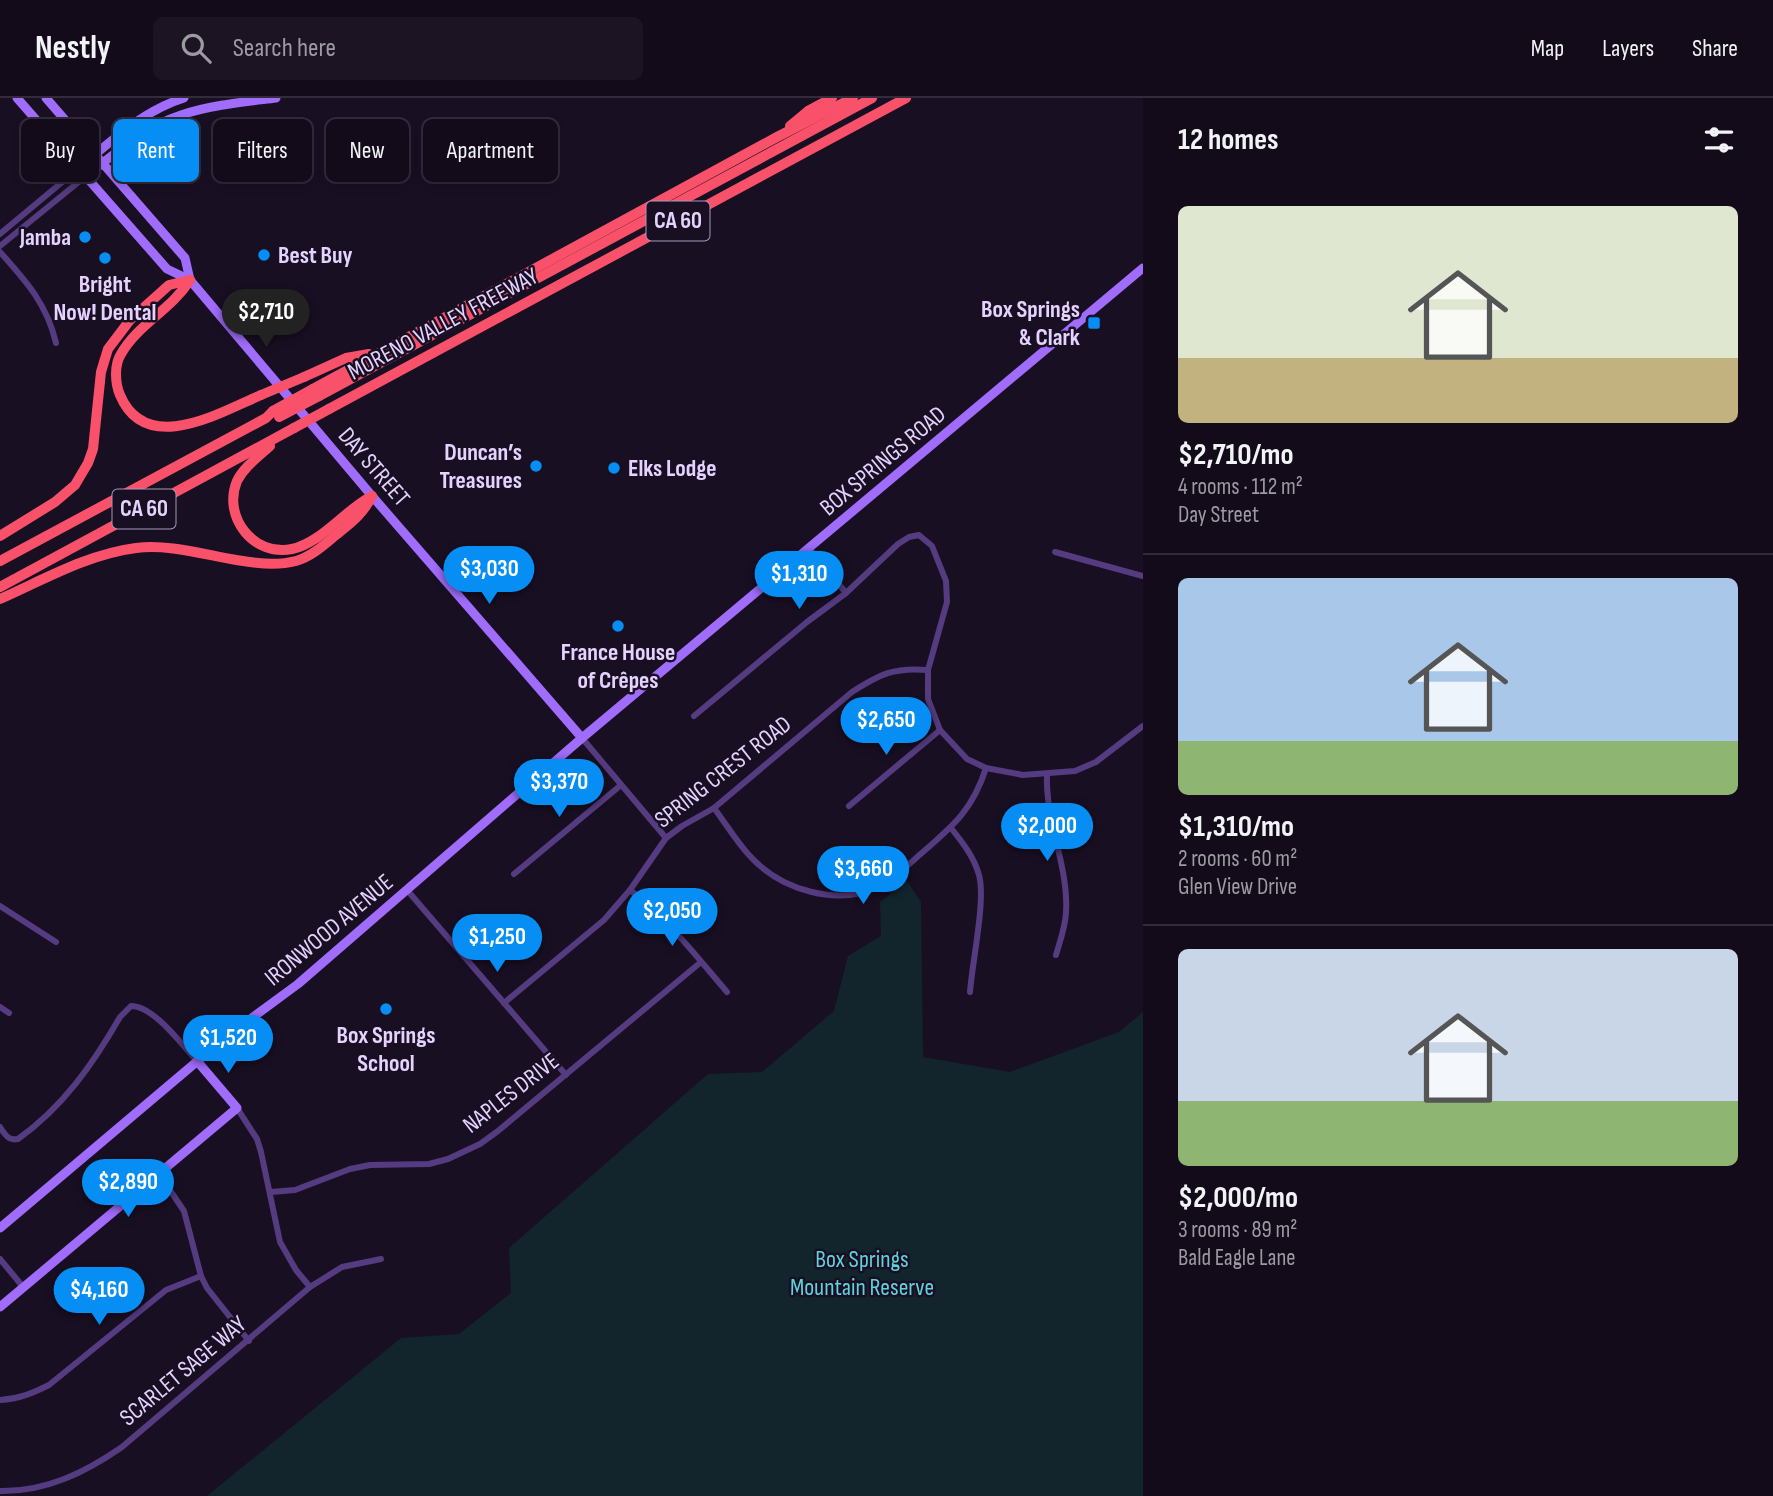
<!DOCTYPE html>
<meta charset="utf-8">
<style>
:root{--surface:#130b1a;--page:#1c1423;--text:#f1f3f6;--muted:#9d9ba2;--line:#322b39;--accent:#078ef4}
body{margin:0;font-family:"Sofia Sans Condensed",sans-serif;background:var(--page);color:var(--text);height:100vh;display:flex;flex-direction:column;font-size:26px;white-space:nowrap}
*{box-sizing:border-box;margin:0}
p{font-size:23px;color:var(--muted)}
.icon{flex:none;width:38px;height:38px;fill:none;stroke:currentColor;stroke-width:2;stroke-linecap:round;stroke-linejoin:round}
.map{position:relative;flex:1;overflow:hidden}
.panel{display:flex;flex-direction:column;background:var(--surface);width:630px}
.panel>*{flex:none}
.top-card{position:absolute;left:21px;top:21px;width:665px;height:63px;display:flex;gap:14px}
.price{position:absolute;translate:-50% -60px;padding:0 16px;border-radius:24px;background:var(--accent);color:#fff;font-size:23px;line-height:46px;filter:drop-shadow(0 2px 4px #0008)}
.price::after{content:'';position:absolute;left:50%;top:42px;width:21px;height:16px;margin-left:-10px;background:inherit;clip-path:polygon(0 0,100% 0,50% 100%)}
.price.current{background:#222;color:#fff}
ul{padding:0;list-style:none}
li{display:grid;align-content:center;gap:14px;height:371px;padding:0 35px}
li+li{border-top:2px solid var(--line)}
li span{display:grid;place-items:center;height:217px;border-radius:10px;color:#555}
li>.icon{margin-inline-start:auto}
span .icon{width:126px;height:126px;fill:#fffc;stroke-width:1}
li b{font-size:30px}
h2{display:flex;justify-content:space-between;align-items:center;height:84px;padding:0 35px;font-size:30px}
.tag{padding:0 24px;border-radius:10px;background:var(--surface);box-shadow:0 4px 10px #0003,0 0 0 2px var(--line);font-size:24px;line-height:63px}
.tag.current{background:var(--accent);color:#fff}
header{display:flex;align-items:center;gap:42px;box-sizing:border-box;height:98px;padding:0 35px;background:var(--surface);border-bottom:2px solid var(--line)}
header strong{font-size:33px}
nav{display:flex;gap:38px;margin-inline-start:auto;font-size:24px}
.search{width:490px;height:63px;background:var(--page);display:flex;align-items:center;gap:18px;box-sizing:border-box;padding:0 24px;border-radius:10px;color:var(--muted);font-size:26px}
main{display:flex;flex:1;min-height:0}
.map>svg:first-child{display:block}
.park{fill:#12252d}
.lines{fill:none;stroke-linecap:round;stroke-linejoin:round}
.street{stroke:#553b80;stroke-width:6}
.secondary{stroke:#9f6cfb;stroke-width:9}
.highway{stroke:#fa516a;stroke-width:10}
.highway-bridge{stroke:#fa516a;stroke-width:10}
.poi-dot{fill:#078ef4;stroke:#190f23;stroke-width:2.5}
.labels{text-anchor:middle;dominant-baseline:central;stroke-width:5;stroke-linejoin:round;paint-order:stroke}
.shield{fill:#190f23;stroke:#a898bc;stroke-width:2}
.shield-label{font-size:23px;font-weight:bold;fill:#e5d2fe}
.poi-label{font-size:24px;font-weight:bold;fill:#e5d2fe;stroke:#190f23;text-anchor:end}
.street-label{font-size:24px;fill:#e5d2fe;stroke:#190f23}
.park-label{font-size:24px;fill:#60d2dc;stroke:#190f23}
</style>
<header>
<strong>Nestly</strong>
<div class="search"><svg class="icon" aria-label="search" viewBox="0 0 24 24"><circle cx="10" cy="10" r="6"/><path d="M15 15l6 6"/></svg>Search here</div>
<nav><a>Map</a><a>Layers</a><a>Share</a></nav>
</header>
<main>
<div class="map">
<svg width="1143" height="1398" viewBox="0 0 1143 1398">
<rect width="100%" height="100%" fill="#190f23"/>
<!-- park -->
<polygon class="park" points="907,783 921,804 923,959 1010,974 1119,934 1143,914 1143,1398 207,1398 401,1240 459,1236 511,1195 509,1150 708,976 762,974 834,913 848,858 881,838 880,804"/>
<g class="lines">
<!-- street -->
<g class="street">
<polyline points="0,136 79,70"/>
<polyline points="0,148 86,78"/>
<path d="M0,154c26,29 47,52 56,91"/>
<polyline points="809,450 846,495"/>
<polyline points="1055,454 1143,478"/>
<polyline points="694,618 807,524 846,495 898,446 909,439 919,437 932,448 946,483 947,504 928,572 928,601 940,632 967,661 986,670 1023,677 1075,673 1096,664 1143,628"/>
<polyline points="582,640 666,740"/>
<path d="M1047,676c-2,48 22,92 19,139 -1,15 -6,28 -10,42"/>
<polyline points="849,708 940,632"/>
<path d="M714,710c12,16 22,33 35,47 31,35 90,53 132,30 15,-8 29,-22 42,-33 31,-27 50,-43 63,-84"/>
<path d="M951,730c12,15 23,29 28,47 7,25 -7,88 -9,117"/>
<polyline points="514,776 621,687"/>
<polyline points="407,792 566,977"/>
<path d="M630,792c38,29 66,66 97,102"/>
<polyline points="0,808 56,844"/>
<path d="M504,905l100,-83 26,-30 36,-52 16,-12 32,-18 138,-116c28,-18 42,-25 76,-22"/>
<polyline points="0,909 9,915"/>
<polyline points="237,1010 257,1041 261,1054 280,1144 296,1172 310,1189"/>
<path d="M0,1029c5,8 9,14 18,12 45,-32 75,-75 102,-122l11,-11c23,0 51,39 66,55"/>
<polyline points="159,1076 184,1113 201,1178 207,1190 249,1243"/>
<polyline points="271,1094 295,1092 350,1071 370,1067 429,1066 448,1061 480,1046 498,1033 701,864"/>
<polyline points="0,1161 24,1190"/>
<path d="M0,1302c19,-1 33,-7 49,-15l117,-95 35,-14"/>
<path d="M0,1393c46,1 86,-19 122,-44l188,-160 32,-20 39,-8"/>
</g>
<!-- secondary -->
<g class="secondary">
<polyline points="17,0 167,171 190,182 372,398 582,640"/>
<polyline points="46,0 185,160 190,182"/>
<path d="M79,70c33,-27 63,-57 105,-70"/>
<path d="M86,78c30,-23 58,-49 95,-61 30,-10 63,-13 95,-17"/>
<polyline points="0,1130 226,939 298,886 582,640 1143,170"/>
<polyline points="0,1209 237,1010 197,963"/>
</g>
<!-- highway -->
<g class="highway">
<polyline points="790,28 808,13 832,0"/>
<path d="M190,182c-19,30 -52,44 -69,74 -7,11 -6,29 -1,41 26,62 101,17 141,0"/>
<polyline points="304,279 346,260 369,256"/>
<polyline points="313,291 777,39 853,0"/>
<polyline points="319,298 872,0"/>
<polyline points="329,311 906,0"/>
<path d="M270,348c-12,11 -26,21 -33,35 -15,36 17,76 55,68 29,-6 53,-39 80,-53"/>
<polyline points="0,438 55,404 75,387 88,365 93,351 101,274 108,251 130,222 169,187 190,182"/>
<polyline points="0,463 266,320 273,313"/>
<polyline points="0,489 294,330"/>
<path d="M0,501c43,-19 88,-45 136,-51 50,-7 113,25 160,13 15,-4 28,-16 40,-26 16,-13 27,-21 36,-39"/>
</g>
<!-- highway-bridge -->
<g class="highway-bridge">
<polyline points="261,297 304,279"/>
<polyline points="273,313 313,291"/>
<polyline points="279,319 319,298"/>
<polyline points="294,330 329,311"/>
</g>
</g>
<!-- markers -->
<g class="poi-dot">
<circle cx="85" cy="139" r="7"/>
<circle cx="264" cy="157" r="7"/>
<circle cx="105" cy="160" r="7"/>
<rect x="1087" y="218" width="14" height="14" rx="3.5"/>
<circle cx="536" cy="368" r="7"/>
<circle cx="614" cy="370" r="7"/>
<circle cx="618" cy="528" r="7"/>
<circle cx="386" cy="911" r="7"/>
</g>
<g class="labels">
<!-- shield labels -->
<g class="shield">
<rect x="646.5" y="103.5" width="63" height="39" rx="5"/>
<rect x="112.5" y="391.5" width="63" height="39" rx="5"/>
</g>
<g class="shield-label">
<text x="678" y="123">CA 60</text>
<text x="144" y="411">CA 60</text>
</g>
<!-- poi labels -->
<g class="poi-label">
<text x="71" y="139">Jamba</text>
<text x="278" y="157" text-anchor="start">Best Buy</text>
<text x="105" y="186" text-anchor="middle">Bright<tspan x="105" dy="28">Now! Dental</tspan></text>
<text x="1080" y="211">Box Springs<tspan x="1080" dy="28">&amp; Clark</tspan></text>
<text x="522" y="354">Duncan’s<tspan x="522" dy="28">Treasures</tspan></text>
<text x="628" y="370" text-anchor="start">Elks Lodge</text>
<text x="618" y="554" text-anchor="middle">France House<tspan x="618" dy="28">of Crêpes</tspan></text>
<text x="386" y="937" text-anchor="middle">Box Springs<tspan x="386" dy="28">School</tspan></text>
</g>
<!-- street labels -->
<g class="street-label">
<text transform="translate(443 226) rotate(-28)">MORENO VALLEY FREEWAY</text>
<text transform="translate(883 363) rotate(-40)">BOX SPRINGS ROAD</text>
<text transform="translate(374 369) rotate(49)">DAY STREET</text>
<text transform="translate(723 674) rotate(-38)">SPRING CREST ROAD</text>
<text transform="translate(329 832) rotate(-40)">IRONWOOD AVENUE</text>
<text transform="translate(511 995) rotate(-38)">NAPLES DRIVE</text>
<text transform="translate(183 1273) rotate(-40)">SCARLET SAGE WAY</text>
</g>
<!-- park labels -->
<g class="park-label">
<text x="862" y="1161">Box Springs<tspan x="862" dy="28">Mountain Reserve</tspan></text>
</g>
</g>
</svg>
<b class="price current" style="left:266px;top:251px">$2,710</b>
<b class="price" style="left:489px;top:508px">$3,030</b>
<b class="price" style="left:799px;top:513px">$1,310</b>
<b class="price" style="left:886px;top:659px">$2,650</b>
<b class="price" style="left:559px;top:721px">$3,370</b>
<b class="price" style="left:1047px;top:765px">$2,000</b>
<b class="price" style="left:863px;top:808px">$3,660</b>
<b class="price" style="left:672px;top:850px">$2,050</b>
<b class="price" style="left:497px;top:876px">$1,250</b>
<b class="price" style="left:228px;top:977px">$1,520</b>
<b class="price" style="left:128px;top:1121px">$2,890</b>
<b class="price" style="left:99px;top:1229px">$4,160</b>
<div class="top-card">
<a class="tag">Buy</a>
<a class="tag current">Rent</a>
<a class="tag">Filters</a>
<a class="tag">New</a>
<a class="tag">Apartment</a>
</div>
</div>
<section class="panel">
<h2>12 homes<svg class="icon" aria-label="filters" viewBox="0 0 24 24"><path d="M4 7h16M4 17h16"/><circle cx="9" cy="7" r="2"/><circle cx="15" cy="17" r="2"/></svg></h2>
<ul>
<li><span style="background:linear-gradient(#dfe7d0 70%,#c2b280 0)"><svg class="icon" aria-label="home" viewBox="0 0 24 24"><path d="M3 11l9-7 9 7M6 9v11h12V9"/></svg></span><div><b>$2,710/mo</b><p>4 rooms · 112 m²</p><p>Day Street</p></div></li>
<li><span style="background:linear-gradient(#a9c7e8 75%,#8fb573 0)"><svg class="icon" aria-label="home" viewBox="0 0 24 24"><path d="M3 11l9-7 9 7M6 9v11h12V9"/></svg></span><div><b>$1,310/mo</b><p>2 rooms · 60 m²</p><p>Glen View Drive</p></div></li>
<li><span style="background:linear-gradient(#c9d6e8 70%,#8fb573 0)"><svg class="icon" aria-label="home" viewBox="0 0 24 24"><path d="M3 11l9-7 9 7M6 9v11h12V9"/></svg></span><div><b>$2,000/mo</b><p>3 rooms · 89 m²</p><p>Bald Eagle Lane</p></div></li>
</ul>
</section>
</main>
